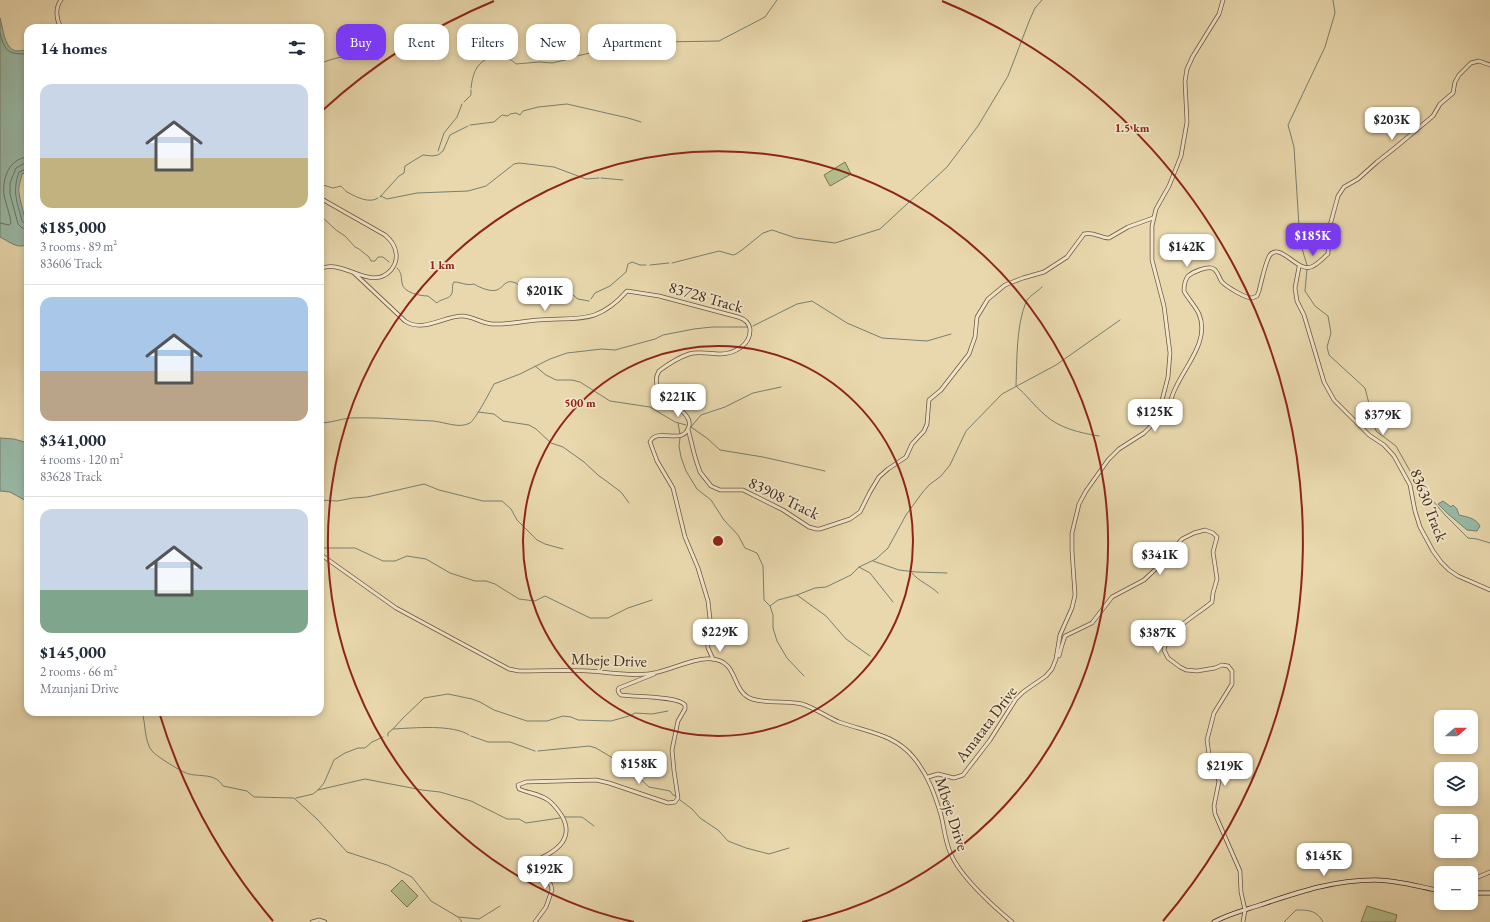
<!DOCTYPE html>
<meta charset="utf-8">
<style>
:root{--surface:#fff;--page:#f2f2f3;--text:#1f2937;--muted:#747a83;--line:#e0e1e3;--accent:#7c3aed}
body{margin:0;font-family:"EB Garamond",serif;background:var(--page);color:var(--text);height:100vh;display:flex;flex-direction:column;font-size:15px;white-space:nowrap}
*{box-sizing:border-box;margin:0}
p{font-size:13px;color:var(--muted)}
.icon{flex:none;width:22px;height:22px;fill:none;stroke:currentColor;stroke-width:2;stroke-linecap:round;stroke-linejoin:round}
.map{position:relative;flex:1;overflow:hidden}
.sheet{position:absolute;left:24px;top:24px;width:300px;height:692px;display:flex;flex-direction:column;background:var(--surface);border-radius:12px;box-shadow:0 2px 6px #0003}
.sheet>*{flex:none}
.guide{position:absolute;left:336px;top:24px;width:380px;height:36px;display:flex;gap:8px}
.needle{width:26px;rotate:70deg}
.buttons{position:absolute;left:1434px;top:710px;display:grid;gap:8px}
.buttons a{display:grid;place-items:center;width:44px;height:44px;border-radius:8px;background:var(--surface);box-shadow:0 2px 6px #0003;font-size:20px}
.price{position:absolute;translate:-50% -34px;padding:0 9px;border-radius:8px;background:#fff;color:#222;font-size:13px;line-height:26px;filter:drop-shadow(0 1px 2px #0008)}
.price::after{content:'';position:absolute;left:50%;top:24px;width:12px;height:9px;margin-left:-6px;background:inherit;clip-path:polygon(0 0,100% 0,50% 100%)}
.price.on{background:var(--accent);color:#fff}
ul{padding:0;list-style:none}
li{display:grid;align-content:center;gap:8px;height:212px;padding:0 16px}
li+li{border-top:1px solid var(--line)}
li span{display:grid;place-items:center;height:124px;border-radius:12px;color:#555}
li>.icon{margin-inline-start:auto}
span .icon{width:72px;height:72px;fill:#fffc;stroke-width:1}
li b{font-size:17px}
h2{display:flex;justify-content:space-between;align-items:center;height:48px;padding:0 16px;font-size:17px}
.chip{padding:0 14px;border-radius:12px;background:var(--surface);box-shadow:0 2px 6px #0003;font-size:14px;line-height:36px}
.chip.on{background:var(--accent);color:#fff}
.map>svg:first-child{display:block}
.green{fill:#b5bf8b;stroke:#7c7454}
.water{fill:#98baa7;stroke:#768070}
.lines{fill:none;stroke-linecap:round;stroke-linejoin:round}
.shore{stroke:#6e7262;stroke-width:1}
.stream{stroke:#768070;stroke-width:1}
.tertiary-casing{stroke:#6c5642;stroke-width:4.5}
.secondary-casing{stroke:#432a1e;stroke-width:5}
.tertiary{stroke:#f1e6ca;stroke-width:3}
.secondary{stroke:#f1e6ca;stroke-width:3.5}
.ring{fill:none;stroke:#8f2418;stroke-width:2}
.labels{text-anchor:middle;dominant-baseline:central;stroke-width:3.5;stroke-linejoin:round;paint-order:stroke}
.street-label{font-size:16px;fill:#432a1e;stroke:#f1e6ca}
.centre{fill:#8f2418;stroke:#f1e6ca;stroke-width:2}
.ring-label{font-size:12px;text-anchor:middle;font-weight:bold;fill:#8f2418;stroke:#f1e6ca;stroke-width:3.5;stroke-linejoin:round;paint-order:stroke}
</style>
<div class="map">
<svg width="1490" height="922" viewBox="0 0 1490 922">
<rect width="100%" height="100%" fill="#e9d8ad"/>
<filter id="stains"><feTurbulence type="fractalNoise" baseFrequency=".005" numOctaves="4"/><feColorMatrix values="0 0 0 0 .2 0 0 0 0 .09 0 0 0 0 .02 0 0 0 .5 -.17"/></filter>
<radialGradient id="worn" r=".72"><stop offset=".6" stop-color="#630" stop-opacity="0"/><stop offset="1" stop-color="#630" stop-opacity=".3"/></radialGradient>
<!-- green -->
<g class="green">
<polygon points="845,162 851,174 830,186 824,175"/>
<polygon points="402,880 418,896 407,907 391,891"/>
<polygon points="1367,906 1397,915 1395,922 1361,922"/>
</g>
<!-- water -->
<g class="water">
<path d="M0,18c3,9 4,33 18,33 3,0 7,-1 10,-1v122l-6,2c-1,6 -4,12 -3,19 3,18 9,30 9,50 -8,8 -20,-2 -28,-6z"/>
<polygon points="0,438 14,439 28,443 28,502 10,492 0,491"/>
<path d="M1443,501l8,6 2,-2 4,4 2,6c8,2 17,3 21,11l-3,5 -10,-1 -20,-17 -9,-9z"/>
</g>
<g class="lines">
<!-- shore -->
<g class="shore">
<path d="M0,33c5,20 9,21 28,21"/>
<polyline points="28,163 23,164 16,168 10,183 10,194 18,224 22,228 28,229"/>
<path d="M28,168l-9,4c-7,21 -2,28 3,49l2,2 4,1"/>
<path d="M0,223l9,2 2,-2c-1,-9 -5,-18 -7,-28 -2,-16 5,-37 24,-38"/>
</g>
<!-- stream -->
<g class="stream">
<polyline points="566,60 568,58 621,46 662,42 719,41 765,17 777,0"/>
<path d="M320,64c7,-5 38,-11 46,-10 4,1 8,4 12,6"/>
<path d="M471,88c2,-18 8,-31 28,-31 7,0 12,2 17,7l23,-2 13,1 13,-3"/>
<polyline points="464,102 471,95 471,90"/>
<polyline points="470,125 494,122 502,115 508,116 510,114 516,113 520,115 523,111 538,107 567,104 628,118 641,122"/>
<polyline points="438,151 444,133 457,117 462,104"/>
<path d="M320,178l3,7 10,3 8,-2c3,3 5,6 8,7 7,4 21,11 29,5"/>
<polyline points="601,178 623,180"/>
<polyline points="381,196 387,199 417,193 468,191 486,186 514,164 519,163 554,167 586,179 599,178"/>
<polyline points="380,197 399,176 404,173 405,166 423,155 432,156 438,155 443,151 450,135 468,126"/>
<polyline points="320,215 336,230 345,236 355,247 359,249 369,257 371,261 375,261 378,257 383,257 389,262"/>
<polyline points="672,263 719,251 733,255 736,254 742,250 763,233 772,230 796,238 835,243 880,229 947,167 978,126 1008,76 1030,19 1035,8 1042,0"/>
<polyline points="650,265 669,263"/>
<polyline points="1307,265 1300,242 1294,147 1288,125 1325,47 1335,13 1333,0"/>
<path d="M397,268c5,5 4,9 5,15 1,10 19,13 26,13l9,7c3,-4 12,-4 14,-8 3,-4 0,-9 3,-13 7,0 12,4 20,2 6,4 17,8 23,6 7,-3 8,-10 16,-8 5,1 7,5 11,7 12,-5 19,4 28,-6l7,1 6,7 4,1 9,7 11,2"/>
<polyline points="1307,269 1305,291 1315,306 1328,316 1331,333 1327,347 1329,355 1365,388 1376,431 1396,446 1414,478"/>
<path d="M1042,287c-5,5 -14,10 -16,15 -10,24 -9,59 -10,84 11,9 18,20 29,29 14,13 35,18 54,21"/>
<polyline points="591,299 595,293 610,286 626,272 628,264 632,262 640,265 646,265"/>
<polyline points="753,326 797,304 812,301 847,323 882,338 927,341 951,334"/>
<polyline points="535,366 546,375 556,380 572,380 580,382 610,401 650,407 675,422 686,425"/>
<polyline points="781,387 753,393 725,407 701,415 691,427 708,439 720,450 763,457 825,471"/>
<polyline points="478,412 494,414 503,421 529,425 536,429 551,443 563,447 584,462 598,475 621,492 629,503"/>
<path d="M320,423c11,0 20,-4 30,-5 28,-1 56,2 83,3 12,1 26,8 37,2 5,-3 21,-33 24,-39l26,-10 30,-15 17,-6 35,-4 13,1 40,-11 8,-4 31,-6 18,-2h35"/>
<polyline points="678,423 680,434"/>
<polyline points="680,438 679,446 681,457 686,471 697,489 711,500 724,520 738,535 745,548 757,553 763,566 764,600 770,606 773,615 773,628 777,641 787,658 804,676"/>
<polyline points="1416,481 1445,515 1468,538 1477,539 1490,543"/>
<polyline points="320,500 337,501 353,498 367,497 424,484 439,490 483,501 502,501 511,509 517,520 537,540 545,544 563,549"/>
<polyline points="320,548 355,548 383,561 395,561 407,556 426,559 450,573 475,581 486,581 495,584 519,599 535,601 545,596 590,618 608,618 628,608 652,600"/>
<polyline points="873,561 899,570 916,572 947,573"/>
<polyline points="859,567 870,573 893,602"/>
<path d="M912,573c6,8 18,12 26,20"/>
<polyline points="797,595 826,616 846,639 870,656"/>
<polyline points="770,606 778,600 797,595 815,588 826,587 851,575 859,567 876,559 888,548 906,515 922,493 929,485 941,476 950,465 966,431 1002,394 1056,365 1120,320"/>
<path d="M142,712c4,12 2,29 10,39 4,5 31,22 37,23 13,3 26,-1 34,12l24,5 7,6 40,1 23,21 30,33 40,13 25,12 19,24 27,16 21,2 21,-13"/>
<polyline points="393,729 403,718 424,698 448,694 472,699 480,702 494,710 527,721 547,721 563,716 571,717 578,720 611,721 629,716 635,713 652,714 668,711"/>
<path d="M388,736v-3l5,-4c20,-1 60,-5 76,6"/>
<polyline points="471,736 488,742 510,742 535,751"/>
<polyline points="538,751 589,746 596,748 621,763"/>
<polyline points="623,763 649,787 670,791 673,795 676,796"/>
<polyline points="318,790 365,779 422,790 440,792 471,801 507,819 519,819 526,823 560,818"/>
<polyline points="296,798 313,794 318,790 324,783 334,760 345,753 358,748 365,748 372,742 383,737"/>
<polyline points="680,800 692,809 700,818 718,830 728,841 746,848 769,854 789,848"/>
<polyline points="564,817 582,817 594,826"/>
<polyline points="459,918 462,922"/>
<path d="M1284,922l12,-12c12,0 21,0 27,12"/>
</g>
<!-- tertiary casing -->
<g class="tertiary-casing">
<g id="tertiary">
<path d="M61,28c-5,-9 -6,-20 0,-28"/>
<path d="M320,198l65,37c6,5 10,10 11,18 1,6 -1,12 -5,17 -20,23 -49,-13 -71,-1"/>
<polyline points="1299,267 1295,288 1297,301 1304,315 1324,382 1334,400 1369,435 1384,445 1394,456 1410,485 1415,511 1420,527 1433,551 1441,562 1449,570 1458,576 1490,590"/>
<path d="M354,273l51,48c18,12 39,-5 57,-5 10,0 19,7 30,8 15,1 31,-3 46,-4 40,-3 59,5 89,-29l32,5 79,21c7,2 11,5 12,12 1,16 -16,25 -30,25 -10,0 -21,-3 -31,0 -9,3 -22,11 -30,17 -15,25 35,37 30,55 -5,21 -32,0 -39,16l7,19 16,27 12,49 13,31 10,33 2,18 -3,19 1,10 5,11"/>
<path d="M1154,422l7,-1c8,-10 9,-23 15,-34 10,-22 34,-47 23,-73 -4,-9 -11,-15 -15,-23 0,-5 1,-11 4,-15 5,-4 20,-11 26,-7 4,3 5,9 8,13 5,5 23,16 30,16l5,-2 2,-5c2,-8 7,-31 11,-36 10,-13 27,17 41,12 6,-2 12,-9 17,-13l1,-25 9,-33 6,-9 14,-8 19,-17 19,-15 37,-31 7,-12 13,-11 2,-11 4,-7 12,-12 8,-2 11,4"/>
<path d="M688,429l7,28 5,15 11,14 9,4h23l40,20 26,17 7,2h4l30,-10 10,-7 10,-20 9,-15 9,-8 18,-12 6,-13 12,-13 3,-7 2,-24 12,-10 28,-36 6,-17 2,-20 11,-18 17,-14 18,-7 21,-6 23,-15 17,-23c9,-3 16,4 25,4l19,-11 25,-9"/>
<path d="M320,554l76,54 113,61 10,2c23,0 46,-1 69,0 20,1 40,5 60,3 20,-2 45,-17 64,-15 27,2 19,33 40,40 16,5 34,1 50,5 13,4 25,13 37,18 28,10 56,12 75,36 14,17 21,37 27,57 3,12 4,25 9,37 9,23 43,54 62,70"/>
<path d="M1057,655l2,1 3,-11 3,-9 27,-13 20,-26 32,-17 15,-14 23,-27 12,-6 11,-3 8,3 4,4 -4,15 4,27 -4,14 -1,9c-15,13 -45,28 -48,48l4,8 12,9 6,3 11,1 18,-3 7,-3 6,1 4,5v13l-18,29 -7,27 3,21 9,20 -5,25 1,8 25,57 1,21 4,18 -2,12"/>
<polyline points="928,777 938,774 954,778 963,775 990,740 1016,699 1023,692 1046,676 1052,669 1056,659 1060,635 1072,608 1075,595 1072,551 1072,533 1079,504 1086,491 1108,460 1119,449 1144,433 1149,428 1154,422 1160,408 1168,377 1170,353 1164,306 1152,260 1152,226 1156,209 1169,186 1181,156 1187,122 1185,81 1187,69 1193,56 1219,14 1223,0"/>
<polyline points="1471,880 1490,872"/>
<polyline points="1435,890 1441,885"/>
<polyline points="312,922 319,920 325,922"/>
<path d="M535,922l11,-15 6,-17c-1,-13 -15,-17 -20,-28 20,-8 44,-21 30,-46 -4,-6 -8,-12 -14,-16 -8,-6 -20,-7 -29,-11l-1,-4 8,-3 70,-2 13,3 59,20 7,-1 3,-4 -4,-27 -2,-21 6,-29 7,-12v-4c-7,-9 -51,-8 -64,-10l-2,-2 -1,-3 1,-2 35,-14"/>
</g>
</g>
<!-- secondary casing -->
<g class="secondary-casing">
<g id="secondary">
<polyline points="1471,893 1490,893"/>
<path d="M1214,922c14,-8 31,-12 46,-17 39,-13 73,-25 115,-25 23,0 44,7 66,11"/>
</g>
</g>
<!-- tertiary -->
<use href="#tertiary" class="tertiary"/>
<!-- secondary -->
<use href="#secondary" class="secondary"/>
</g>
<!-- distance rings -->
<g class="ring">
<circle cx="718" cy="541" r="195"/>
<path d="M634 922A390 390 0 1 1 802 922"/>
<path d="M273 921A585 585 0 0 1 159 712M323 110A585 585 0 0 1 494 1M942 1A585 585 0 0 1 1163 921"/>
</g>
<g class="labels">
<!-- street labels -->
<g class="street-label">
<text transform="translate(706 297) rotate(16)">83728 Track</text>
<text transform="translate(784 498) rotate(26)">83908 Track</text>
<text transform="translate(1429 505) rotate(69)">83630 Track</text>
<text transform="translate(609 660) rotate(2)">Mbeje Drive</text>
<text transform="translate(986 724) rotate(-53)">Amatata Drive</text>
<text transform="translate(952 814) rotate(72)">Mbeje Drive</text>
</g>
</g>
<circle cx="718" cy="541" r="6" class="centre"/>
<g class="ring-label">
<text x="1132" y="132">1.5 km</text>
<text x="442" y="269">1 km</text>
<text x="580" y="407">500 m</text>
</g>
<rect width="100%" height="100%" filter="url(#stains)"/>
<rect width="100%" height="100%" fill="url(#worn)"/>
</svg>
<div class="buttons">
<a><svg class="needle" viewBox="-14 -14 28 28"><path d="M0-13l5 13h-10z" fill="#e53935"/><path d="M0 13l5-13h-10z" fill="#747a83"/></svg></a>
<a><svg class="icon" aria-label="layers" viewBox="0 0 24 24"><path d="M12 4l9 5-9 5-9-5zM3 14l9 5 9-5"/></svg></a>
<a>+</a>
<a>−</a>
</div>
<b class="price" style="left:1392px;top:141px">$203K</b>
<b class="price on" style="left:1313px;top:257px">$185K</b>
<b class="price" style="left:1187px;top:268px">$142K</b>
<b class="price" style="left:545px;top:312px">$201K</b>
<b class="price" style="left:678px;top:418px">$221K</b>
<b class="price" style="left:1155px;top:433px">$125K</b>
<b class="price" style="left:1383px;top:436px">$379K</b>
<b class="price" style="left:1160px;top:576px">$341K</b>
<b class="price" style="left:720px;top:653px">$229K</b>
<b class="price" style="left:1158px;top:654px">$387K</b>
<b class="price" style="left:639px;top:785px">$158K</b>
<b class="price" style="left:1225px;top:787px">$219K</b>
<b class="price" style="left:1324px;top:877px">$145K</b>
<b class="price" style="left:545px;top:890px">$192K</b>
<div class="guide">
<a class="chip on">Buy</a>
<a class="chip">Rent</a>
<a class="chip">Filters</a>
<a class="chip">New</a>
<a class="chip">Apartment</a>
</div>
<section class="sheet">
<h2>14 homes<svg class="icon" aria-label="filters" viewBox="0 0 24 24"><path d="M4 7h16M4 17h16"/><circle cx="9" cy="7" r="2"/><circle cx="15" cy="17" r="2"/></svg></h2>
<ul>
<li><span style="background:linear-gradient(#c9d6e8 60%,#c2b280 0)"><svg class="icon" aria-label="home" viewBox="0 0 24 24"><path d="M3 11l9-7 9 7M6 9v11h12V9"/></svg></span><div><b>$185,000</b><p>3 rooms · 89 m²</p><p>83606 Track</p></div></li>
<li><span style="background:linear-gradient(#a9c7e8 60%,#b9a48a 0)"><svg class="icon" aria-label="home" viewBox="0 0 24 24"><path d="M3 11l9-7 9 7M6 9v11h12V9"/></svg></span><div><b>$341,000</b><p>4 rooms · 120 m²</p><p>83628 Track</p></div></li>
<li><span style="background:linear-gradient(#c9d6e8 65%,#7fa58c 0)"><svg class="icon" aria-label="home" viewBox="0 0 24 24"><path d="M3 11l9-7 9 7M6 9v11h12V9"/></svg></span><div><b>$145,000</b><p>2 rooms · 66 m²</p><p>Mzunjani Drive</p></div></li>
</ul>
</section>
</div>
